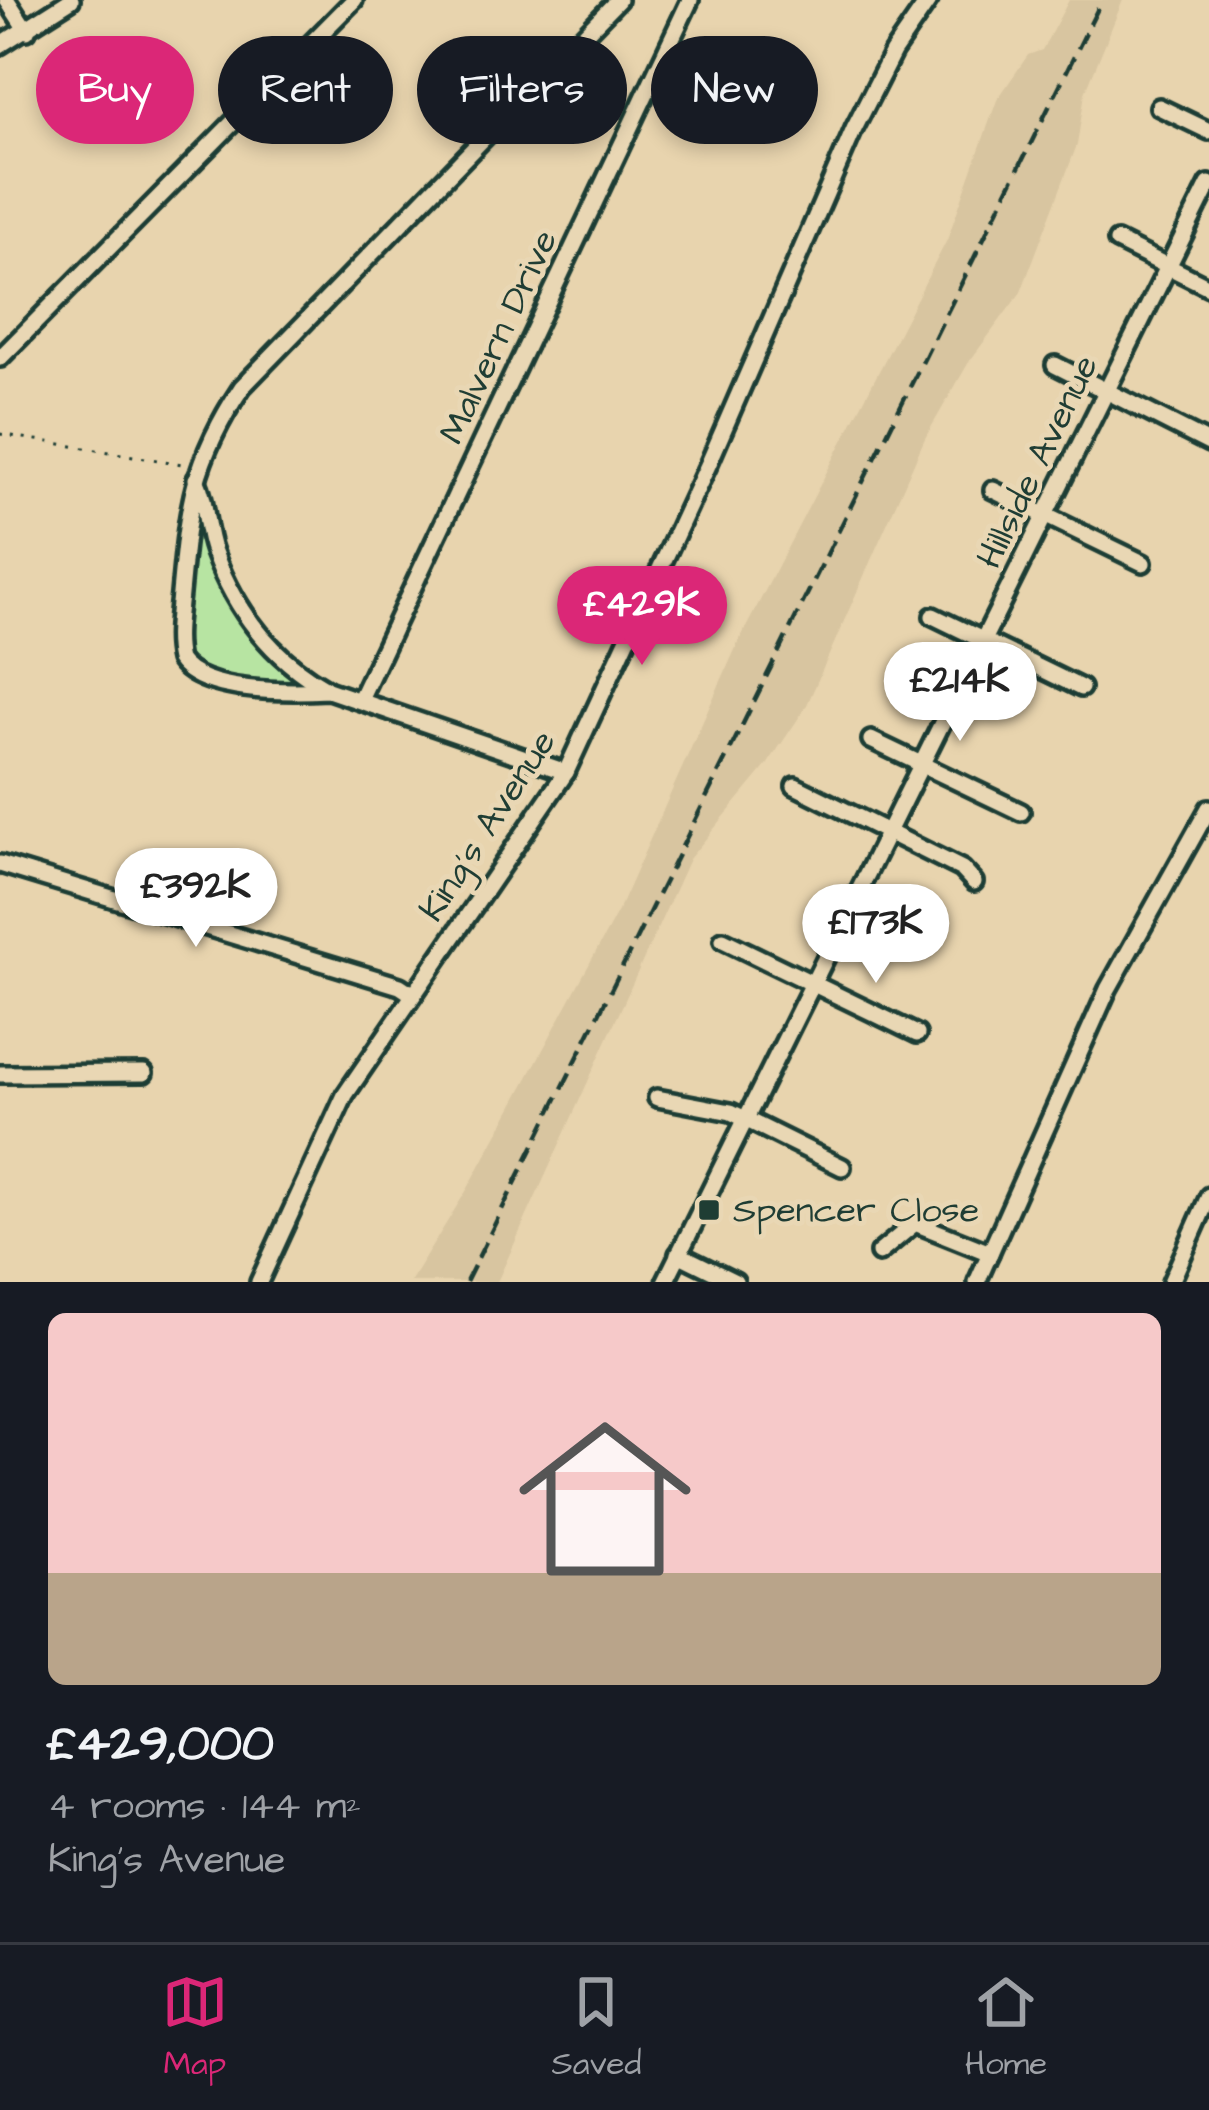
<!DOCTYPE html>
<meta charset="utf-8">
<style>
:root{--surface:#171b24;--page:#242831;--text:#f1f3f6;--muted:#9ea1a6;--line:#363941;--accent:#db2777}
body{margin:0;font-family:"Architects Daughter",sans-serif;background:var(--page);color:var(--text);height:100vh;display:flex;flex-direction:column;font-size:45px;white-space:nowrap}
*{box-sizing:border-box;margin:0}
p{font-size:39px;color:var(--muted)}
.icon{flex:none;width:66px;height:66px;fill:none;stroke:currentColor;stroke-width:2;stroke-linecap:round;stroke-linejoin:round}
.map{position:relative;height:1282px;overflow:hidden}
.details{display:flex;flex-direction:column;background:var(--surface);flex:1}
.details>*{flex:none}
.banner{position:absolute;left:36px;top:36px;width:1137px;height:108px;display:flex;gap:24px}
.price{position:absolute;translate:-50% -102px;padding:0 27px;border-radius:42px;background:#fff;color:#222;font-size:39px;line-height:78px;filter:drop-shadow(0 3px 6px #0008)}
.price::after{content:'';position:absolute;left:50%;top:72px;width:36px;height:27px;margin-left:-18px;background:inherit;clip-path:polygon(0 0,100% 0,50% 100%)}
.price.selected{background:var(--accent);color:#fff}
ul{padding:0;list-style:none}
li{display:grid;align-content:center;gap:24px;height:636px;padding:0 48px}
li+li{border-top:3px solid var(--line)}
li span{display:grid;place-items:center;height:372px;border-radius:18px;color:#555}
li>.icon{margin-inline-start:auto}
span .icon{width:216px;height:216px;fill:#fffc;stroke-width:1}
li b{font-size:51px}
.tag{padding:0 42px;border-radius:54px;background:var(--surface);box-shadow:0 6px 18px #0003;font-size:42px;line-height:108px}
.tag.selected{background:var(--accent);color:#fff}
.dock{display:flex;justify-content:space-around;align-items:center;height:168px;border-top:3px solid var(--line);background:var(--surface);font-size:33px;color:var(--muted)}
.dock a{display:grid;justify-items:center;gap:6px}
.dock .selected{color:var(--accent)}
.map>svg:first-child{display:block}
.built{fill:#d8c5a0}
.green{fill:#b7e4a2;stroke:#6b906b;stroke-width:3}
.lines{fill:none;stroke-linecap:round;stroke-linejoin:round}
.minor-casing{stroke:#1f3d34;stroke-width:24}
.path{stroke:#1f3d34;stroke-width:3;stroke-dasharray:3 9;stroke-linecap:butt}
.minor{stroke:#e9d7b4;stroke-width:15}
.rail{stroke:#1f3d34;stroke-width:4.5;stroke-dasharray:18 9;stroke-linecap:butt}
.poi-dot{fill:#1f3d34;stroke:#e9d7b4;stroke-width:4.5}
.labels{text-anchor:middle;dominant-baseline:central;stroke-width:10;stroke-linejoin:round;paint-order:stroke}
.street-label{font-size:36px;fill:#1f3d34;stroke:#e9d7b4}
.poi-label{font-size:36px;fill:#1f3d34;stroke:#e9d7b4;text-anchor:start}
</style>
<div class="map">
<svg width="1209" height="1282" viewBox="0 0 1209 1282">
<rect width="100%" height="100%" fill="#e8d4ae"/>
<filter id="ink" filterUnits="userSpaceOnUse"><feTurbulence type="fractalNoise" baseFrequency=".00833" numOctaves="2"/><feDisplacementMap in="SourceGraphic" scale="24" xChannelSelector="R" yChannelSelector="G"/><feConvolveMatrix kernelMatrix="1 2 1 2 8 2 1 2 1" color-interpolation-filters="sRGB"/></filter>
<g filter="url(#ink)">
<!-- built -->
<polygon class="built" points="1069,0 1123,0 1085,93 1077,145 1021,292 969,362 925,438 806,707 767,765 689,859 497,1282 410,1282 468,1188 618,911 738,643 947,240 997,100 1028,55 1042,50"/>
<!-- green -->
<polygon class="green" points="193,496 215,567 308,688 216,677 188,662 182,643"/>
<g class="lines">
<!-- minor casing -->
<g class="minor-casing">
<g id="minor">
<polyline points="7,0 27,31"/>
<polyline points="0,45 71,0"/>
<polyline points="1159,107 1209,131"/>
<polyline points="1117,241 1209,287"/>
<polyline points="0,358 354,0"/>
<polyline points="1055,365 1209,443"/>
<path d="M196,479c11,23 9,49 18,73 21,58 58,106 111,136"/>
<polyline points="993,490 1143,563"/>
<polyline points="933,616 1081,688"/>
<polyline points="360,699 690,0"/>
<polyline points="871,740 1021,812"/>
<path d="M566,772l-238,-82c-39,2 -126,4 -149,-30 -5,-21 -1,-45 1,-66 8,-87 12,-132 62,-207l376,-387"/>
<polyline points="795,786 962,869 974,882"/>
<polyline points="0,864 400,986 412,994"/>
<polyline points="723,940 917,1034"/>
<polyline points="0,1074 144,1073"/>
<polyline points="657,1098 731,1112 842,1167"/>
<polyline points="879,1253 915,1223 990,1253"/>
<polyline points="678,1254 735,1282"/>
<polyline points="259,1282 345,1095 566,772 709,463 854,129 893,52 929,0"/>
<polyline points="665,1282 1209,184"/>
<polyline points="977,1282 1108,989 1209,808"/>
<polyline points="1171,1282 1209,1196"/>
</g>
</g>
<!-- path -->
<polyline class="path" points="0,434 188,465"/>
<!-- minor -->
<use href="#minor" class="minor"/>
<!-- rail -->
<polyline class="rail" points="466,1282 1102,0"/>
</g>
</g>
<!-- markers -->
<rect class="poi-dot" x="697" y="1198" width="24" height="24" rx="6"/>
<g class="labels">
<!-- street labels -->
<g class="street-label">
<text transform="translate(499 337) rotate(-65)">Malvern Drive</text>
<text transform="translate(1038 462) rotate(-64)">Hillside Avenue</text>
<text transform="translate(488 826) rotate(-57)">King's Avenue</text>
</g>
<!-- poi labels -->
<g class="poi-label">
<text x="733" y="1210">Spencer Close</text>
</g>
</g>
</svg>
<b class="price selected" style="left:642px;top:668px">£429K</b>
<b class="price" style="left:960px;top:744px">£214K</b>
<b class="price" style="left:196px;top:950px">£392K</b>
<b class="price" style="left:876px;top:986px">£173K</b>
<div class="banner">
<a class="tag selected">Buy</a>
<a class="tag">Rent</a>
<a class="tag">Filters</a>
<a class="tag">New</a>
</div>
</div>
<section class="details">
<ul>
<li><span style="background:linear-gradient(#f6c9c9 70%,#b9a48a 0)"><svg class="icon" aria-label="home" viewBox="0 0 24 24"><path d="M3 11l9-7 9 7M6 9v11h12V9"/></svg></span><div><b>£429,000</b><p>4 rooms · 144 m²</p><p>King's Avenue</p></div></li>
</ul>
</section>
<nav class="dock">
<a class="selected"><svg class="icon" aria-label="map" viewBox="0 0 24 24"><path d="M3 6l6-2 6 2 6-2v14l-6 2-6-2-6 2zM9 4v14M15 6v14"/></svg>Map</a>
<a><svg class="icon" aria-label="saved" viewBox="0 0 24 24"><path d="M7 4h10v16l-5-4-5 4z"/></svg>Saved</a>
<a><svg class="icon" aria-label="home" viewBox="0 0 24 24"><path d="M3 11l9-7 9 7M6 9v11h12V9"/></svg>Home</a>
</nav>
